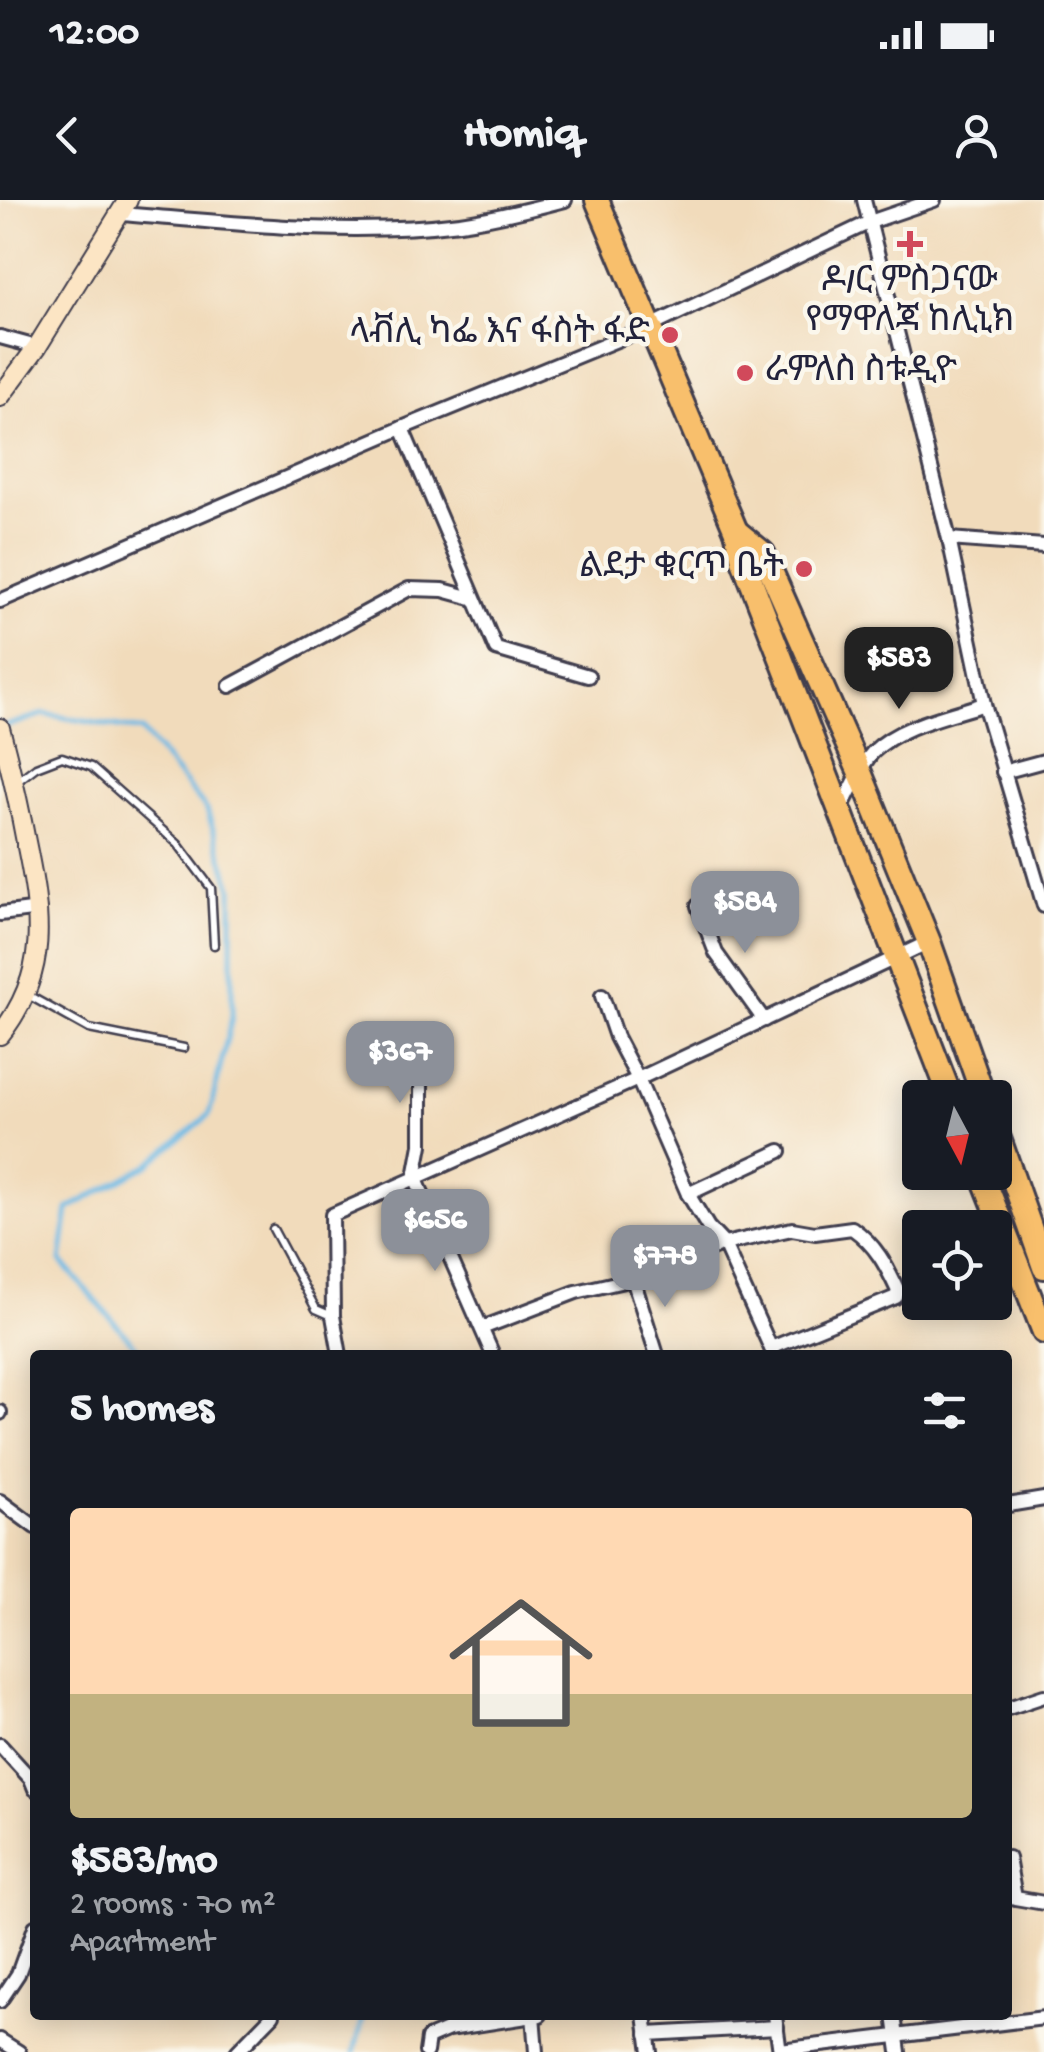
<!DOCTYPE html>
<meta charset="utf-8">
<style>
:root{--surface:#171b24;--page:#242831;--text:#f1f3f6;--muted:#9ea1a6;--line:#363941;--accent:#8c9099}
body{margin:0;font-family:"Gochi Hand","Noto Sans Ethiopic",sans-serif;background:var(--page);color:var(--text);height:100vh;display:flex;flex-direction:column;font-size:38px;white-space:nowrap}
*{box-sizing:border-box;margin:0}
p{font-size:32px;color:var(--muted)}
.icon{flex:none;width:55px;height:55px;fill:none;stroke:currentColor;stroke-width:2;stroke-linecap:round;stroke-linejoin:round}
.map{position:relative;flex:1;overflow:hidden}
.side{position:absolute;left:30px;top:1150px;width:982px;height:670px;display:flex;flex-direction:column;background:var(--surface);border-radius:10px;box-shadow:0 5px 25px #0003}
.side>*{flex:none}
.needle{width:65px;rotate:173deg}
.tools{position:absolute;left:902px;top:880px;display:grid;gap:20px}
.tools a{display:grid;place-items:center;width:110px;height:110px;border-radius:10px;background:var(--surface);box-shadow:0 5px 25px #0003;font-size:50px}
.price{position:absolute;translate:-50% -85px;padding:0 22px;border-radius:20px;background:var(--accent);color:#fff;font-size:32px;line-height:65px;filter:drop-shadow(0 2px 5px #0008)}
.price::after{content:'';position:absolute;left:50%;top:60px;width:30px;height:22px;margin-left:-15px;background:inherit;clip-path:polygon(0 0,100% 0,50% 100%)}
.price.selected{background:#222;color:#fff}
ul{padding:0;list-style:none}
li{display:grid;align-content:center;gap:20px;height:530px;padding:0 40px}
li+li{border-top:2px solid var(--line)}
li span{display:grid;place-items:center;height:310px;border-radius:10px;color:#555}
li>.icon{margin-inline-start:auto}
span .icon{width:180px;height:180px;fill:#fffc;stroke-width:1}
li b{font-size:42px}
h2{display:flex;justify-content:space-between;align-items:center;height:120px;padding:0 40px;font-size:42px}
.status{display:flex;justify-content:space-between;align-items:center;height:70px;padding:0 50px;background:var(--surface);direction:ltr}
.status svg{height:28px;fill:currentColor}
header{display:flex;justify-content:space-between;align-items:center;height:130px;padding:0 40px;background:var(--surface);font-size:45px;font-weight:800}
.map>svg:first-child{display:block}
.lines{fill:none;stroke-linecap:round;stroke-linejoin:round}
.stream{stroke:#6bb9e5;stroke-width:5}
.lane-casing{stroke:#413e4e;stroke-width:11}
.street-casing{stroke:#413e4e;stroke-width:18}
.secondary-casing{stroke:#413e4e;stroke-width:22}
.highway-casing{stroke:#413e4e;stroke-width:28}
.lane{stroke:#fff;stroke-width:6}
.street{stroke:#fff;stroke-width:12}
.secondary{stroke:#fce5c4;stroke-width:18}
.highway{stroke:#f8bf6c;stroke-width:22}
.poi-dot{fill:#d1495b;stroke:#fbf7ec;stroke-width:4}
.labels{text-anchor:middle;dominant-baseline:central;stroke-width:9;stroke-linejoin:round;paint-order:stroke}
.poi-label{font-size:35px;fill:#22223b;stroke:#fbf7ec;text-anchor:end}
</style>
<div class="status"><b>12:00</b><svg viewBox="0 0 49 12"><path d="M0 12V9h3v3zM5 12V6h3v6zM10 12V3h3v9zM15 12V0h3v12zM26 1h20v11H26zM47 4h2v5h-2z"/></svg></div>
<header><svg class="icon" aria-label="back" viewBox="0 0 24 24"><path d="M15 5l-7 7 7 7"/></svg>Homiq<svg class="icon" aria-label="person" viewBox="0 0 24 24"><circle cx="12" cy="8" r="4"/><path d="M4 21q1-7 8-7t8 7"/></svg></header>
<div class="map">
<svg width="1044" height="1852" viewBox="0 0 1044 1852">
<rect width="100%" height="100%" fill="#fbf7ec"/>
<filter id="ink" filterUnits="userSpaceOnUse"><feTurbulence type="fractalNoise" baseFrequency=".01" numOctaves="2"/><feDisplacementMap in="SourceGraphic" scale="20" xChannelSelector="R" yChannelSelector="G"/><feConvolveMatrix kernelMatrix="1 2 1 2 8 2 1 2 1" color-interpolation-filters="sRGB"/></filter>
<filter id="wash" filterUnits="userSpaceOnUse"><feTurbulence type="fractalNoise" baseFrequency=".0048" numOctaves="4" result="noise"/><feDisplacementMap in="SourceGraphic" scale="40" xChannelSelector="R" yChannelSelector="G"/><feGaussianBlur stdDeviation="2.25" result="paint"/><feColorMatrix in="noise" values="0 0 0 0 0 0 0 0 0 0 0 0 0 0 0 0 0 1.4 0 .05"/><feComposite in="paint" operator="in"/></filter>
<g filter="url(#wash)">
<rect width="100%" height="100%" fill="#f1dbbb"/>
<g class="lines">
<!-- stream -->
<g class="stream">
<polyline points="6,526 44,514 142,531 207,610 232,689 232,817 209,915 148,965 68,1009 61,1061 143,1155"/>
<polyline points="354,1852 364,1815"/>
</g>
</g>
</g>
<g filter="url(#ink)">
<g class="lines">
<!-- lane casing -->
<g class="lane-casing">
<g id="lane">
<polyline points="15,583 36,567 62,557 91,567 178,644 211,688 214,745"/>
<polyline points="28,795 89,829 184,848"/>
<polyline points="273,1029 316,1109 332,1116"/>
</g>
</g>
<!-- street casing -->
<g class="street-casing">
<g id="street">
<polyline points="864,0 949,339 984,504 1044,706"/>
<path d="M122,14c111,9 226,23 338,9 35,-5 71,-14 105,-23"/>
<polyline points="0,137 37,147"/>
<polyline points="402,228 496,449 588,476"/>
<polyline points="949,339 1044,346"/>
<polyline points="0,401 402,228 651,126 870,22 934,0"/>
<polyline points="230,486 409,389 443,390 472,398"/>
<polyline points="1003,572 1044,561"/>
<path d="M841,608c10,-17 19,-42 32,-56 27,-27 76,-36 111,-48"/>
<polyline points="698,706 716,753 764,820"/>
<polyline points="0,714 39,709"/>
<polyline points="602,796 616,837 638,879 688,994 708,1027 724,1044 773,1153"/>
<polyline points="421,838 421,945 415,977 493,1155"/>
<polyline points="688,994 780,951"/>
<polyline points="633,1079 657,1155"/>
<path d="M482,1128l94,-36 57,-13 91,-35 68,-15 23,4 37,-5c24,17 34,37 46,63l-2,6 -125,51"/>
<polyline points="340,1155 333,1116 332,1015 638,879 929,742"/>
<polyline points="0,1212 0,1213"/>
<polyline points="0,1301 35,1327"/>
<polyline points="1008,1305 1044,1299"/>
<polyline points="1008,1508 1044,1496"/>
<polyline points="0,1545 31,1579 35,1589"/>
<polyline points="1008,1658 1015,1698 1044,1703"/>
<polyline points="0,1801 18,1774 35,1727"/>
<polyline points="533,1815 536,1852"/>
<polyline points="645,1815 650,1852"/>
<polyline points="775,1815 780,1852"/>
<polyline points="894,1815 899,1852"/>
<polyline points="647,1834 777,1827"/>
<polyline points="0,1840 19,1852"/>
<polyline points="780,1850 1044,1818"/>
<polyline points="237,1852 273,1815"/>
<polyline points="426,1852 428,1838 449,1829 540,1815"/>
</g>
</g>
<!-- secondary casing -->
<g class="secondary-casing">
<g id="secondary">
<polyline points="0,197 37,147 128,0"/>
<path d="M0,528c10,38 19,76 26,114 15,73 24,130 -26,193"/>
</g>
</g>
<!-- highway casing -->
<g class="highway-casing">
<g id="highway">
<polyline points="597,0 736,331 743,360 951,898"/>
<polyline points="736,331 763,353 861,575 929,742 984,898"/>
<polyline points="995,927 1044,1067"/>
<polyline points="981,972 1044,1132"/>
</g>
</g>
<!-- lane -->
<use href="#lane" class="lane"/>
<!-- street -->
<use href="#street" class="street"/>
<!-- secondary -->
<use href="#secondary" class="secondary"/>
<!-- highway -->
<use href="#highway" class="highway"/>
</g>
</g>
<!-- markers -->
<g class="poi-dot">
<path d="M905 29h10v10h10v10h-10v10h-10v-10h-10v-10h10z"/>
<circle cx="670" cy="135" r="10"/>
<circle cx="745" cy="173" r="10"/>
<circle cx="804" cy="369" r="10"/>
</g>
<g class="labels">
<!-- poi labels -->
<g class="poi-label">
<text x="910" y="83" text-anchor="middle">ዶ/ር ምስጋናው<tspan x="910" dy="40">የማዋለጃ ከሊኒክ</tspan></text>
<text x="650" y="135">ላቭሊ ካፌ እና ፋስት ፋድ</text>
<text x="765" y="173" text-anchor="start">ራምለስ ስቱዲዮ</text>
<text x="784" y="369">ልደታ ቁርጥ ቤት</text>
</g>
</g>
</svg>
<div class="tools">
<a><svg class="needle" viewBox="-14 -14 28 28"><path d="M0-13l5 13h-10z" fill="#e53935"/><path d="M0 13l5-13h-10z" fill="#9ea1a6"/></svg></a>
<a><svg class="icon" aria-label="locate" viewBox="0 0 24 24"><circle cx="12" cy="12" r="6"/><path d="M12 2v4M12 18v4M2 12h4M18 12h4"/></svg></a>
</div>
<b class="price selected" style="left:899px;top:512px">$583</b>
<b class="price" style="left:745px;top:756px">$584</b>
<b class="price" style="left:400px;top:906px">$367</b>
<b class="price" style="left:435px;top:1074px">$656</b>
<b class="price" style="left:665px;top:1110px">$778</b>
<section class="side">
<h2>5 homes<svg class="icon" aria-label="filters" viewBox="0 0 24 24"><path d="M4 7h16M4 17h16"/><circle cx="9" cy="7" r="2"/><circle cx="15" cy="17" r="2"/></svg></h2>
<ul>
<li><span style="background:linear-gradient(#ffd9b3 60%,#c2b280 0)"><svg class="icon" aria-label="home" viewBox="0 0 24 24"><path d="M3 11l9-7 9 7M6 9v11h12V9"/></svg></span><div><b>$583/mo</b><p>2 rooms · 70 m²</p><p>Apartment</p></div></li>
</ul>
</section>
</div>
